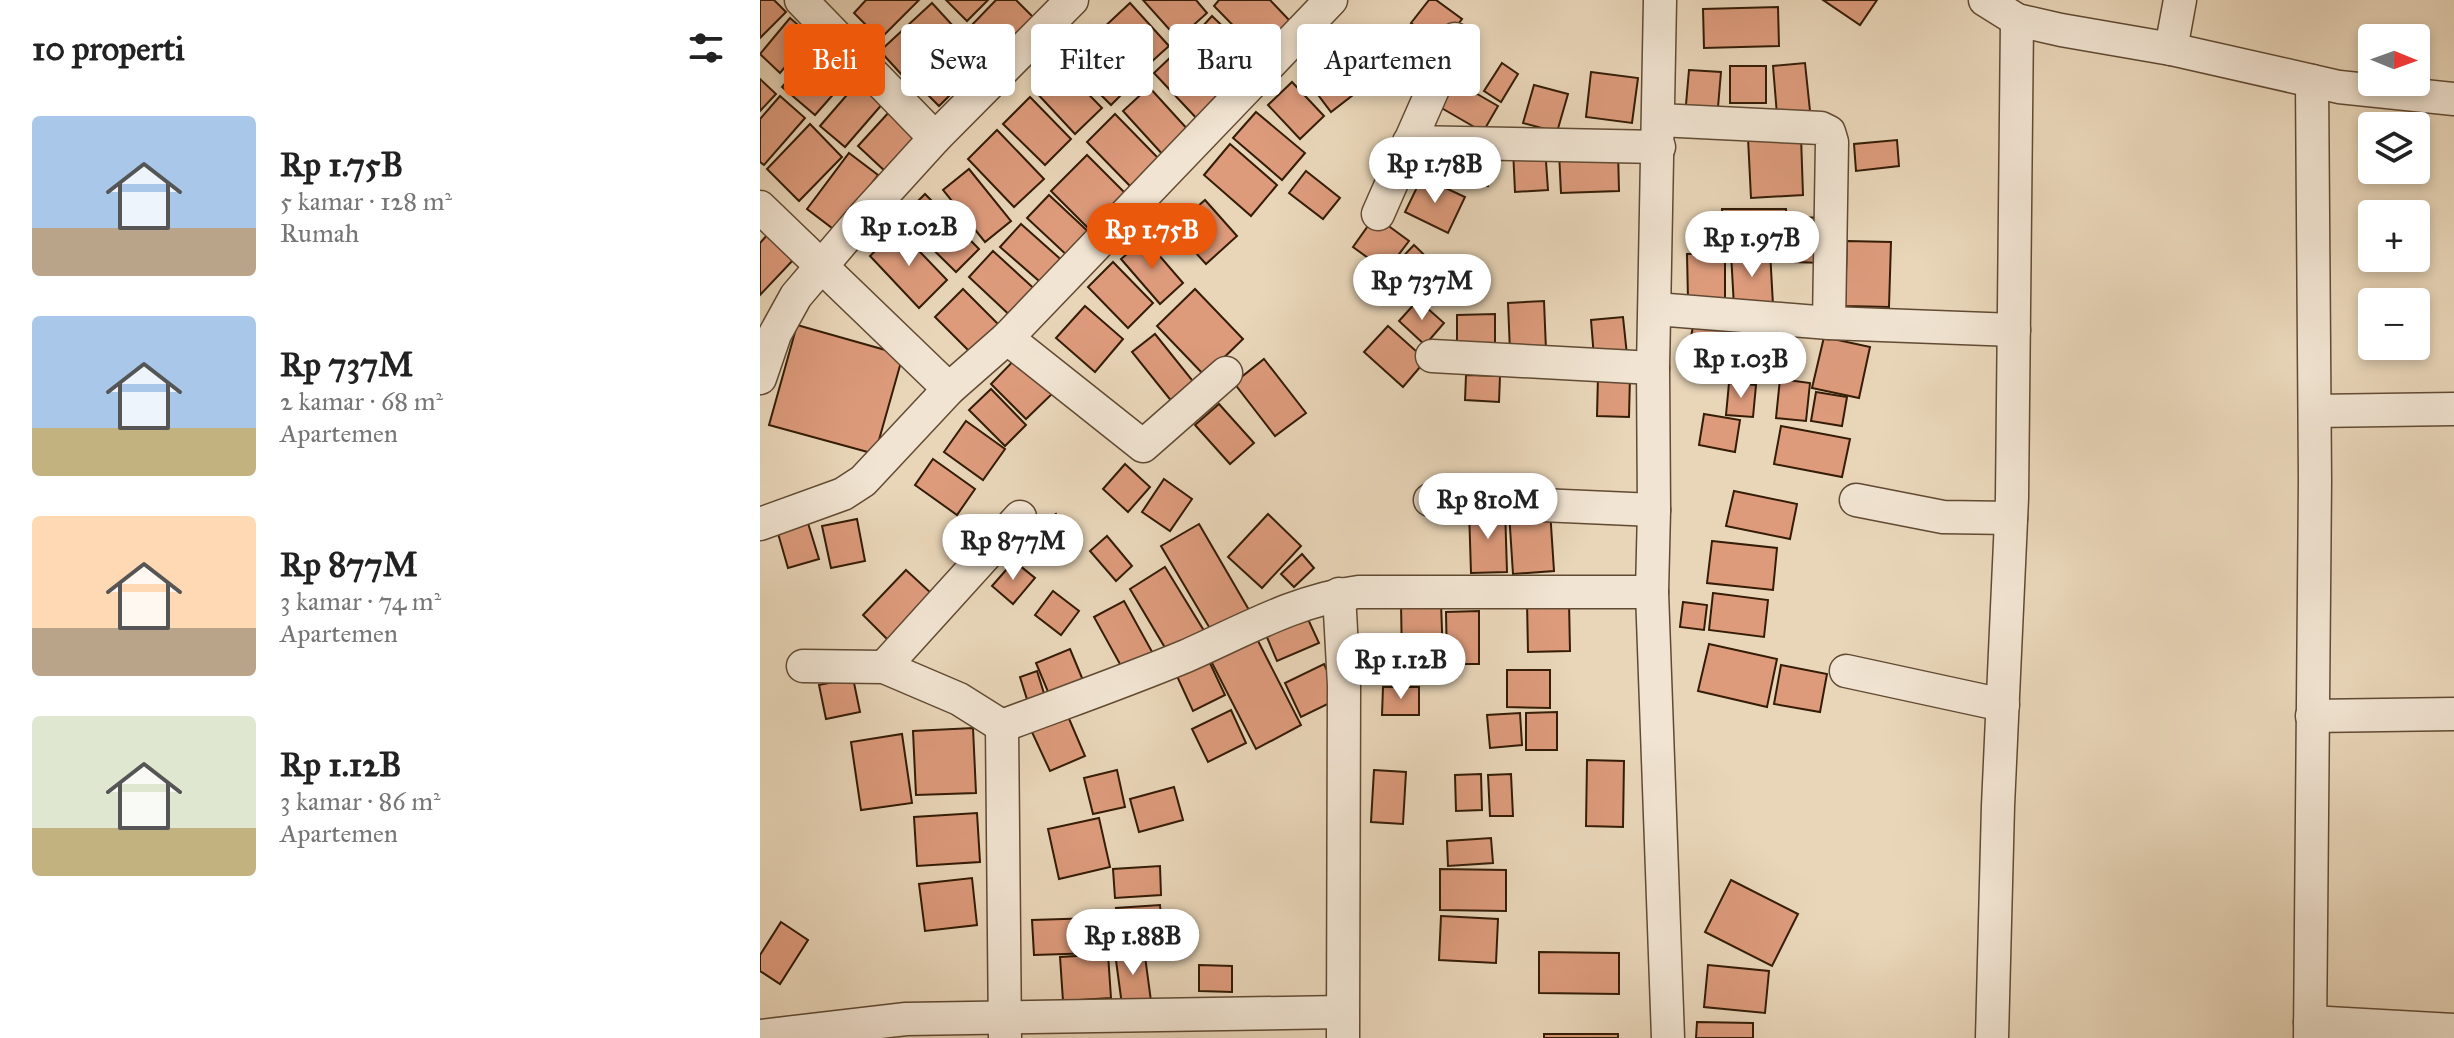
<!DOCTYPE html>
<html lang="id">
<meta charset="utf-8">
<style>
:root{--surface:#fff;--page:#f6f6f6;--text:#222;--muted:#767676;--accent:#ea580c}
body{margin:0;font-family:"IM FELL Great Primer",serif;background:var(--page);color:var(--text);height:100vh;display:flex;flex-direction:column;font-size:30px;white-space:nowrap}
*{box-sizing:border-box;margin:0}
p{font-size:26px;color:var(--muted)}
.icon{flex:none;width:44px;height:44px;fill:none;stroke:currentColor;stroke-width:2;stroke-linecap:round;stroke-linejoin:round}
.map{position:relative;flex:1;overflow:hidden}
.sheet{display:flex;flex-direction:column;background:var(--surface);width:760px}
.sheet>*{flex:none}
.banner{position:absolute;left:24px;top:24px;width:760px;height:72px;display:flex;gap:16px}
.needle{width:52px;rotate:91deg}
.buttons{position:absolute;left:1598px;top:24px;display:grid;gap:16px}
.buttons a{display:grid;place-items:center;width:72px;height:72px;border-radius:8px;background:var(--surface);box-shadow:0 4px 12px #0003;font-size:40px}
.price{position:absolute;translate:-50% -68px;padding:0 18px;border-radius:28px;background:#fff;color:#222;font-size:26px;line-height:52px;filter:drop-shadow(0 2px 4px #0008)}
.price::after{content:'';position:absolute;left:50%;top:48px;width:24px;height:18px;margin-left:-12px;background:inherit;clip-path:polygon(0 0,100% 0,50% 100%)}
.price.current{background:var(--accent);color:#fff}
ul{padding:0;list-style:none}
li{display:flex;align-items:center;gap:24px;height:200px;padding:0 32px}
li span{display:grid;place-items:center;flex:none;width:224px;height:160px;border-radius:8px;color:#555}
li>.icon{margin-inline-start:auto}
span .icon{width:96px;height:96px;fill:#fffc;stroke-width:1}
li b{font-size:34px}
h2{display:flex;justify-content:space-between;align-items:center;height:96px;padding:0 32px;font-size:34px}
.tag{padding:0 28px;border-radius:8px;background:var(--surface);box-shadow:0 4px 12px #0003;font-size:28px;line-height:72px}
.tag.current{background:var(--accent);color:#fff}
main{display:flex;flex:1;min-height:0}
.map>svg:first-child{display:block}
.building{fill:#dd9b7c;stroke:#341c06;stroke-width:2}
.lines{fill:none;stroke-linecap:round;stroke-linejoin:round}
.minor-casing{stroke:#614a33;stroke-width:35}
.minor{stroke:#f1e4d2;stroke-width:32}
</style>
<main>
<section class="sheet">
<h2>10 properti<svg class="icon" aria-label="filters" viewBox="0 0 24 24"><path d="M4 7h16M4 17h16"/><circle cx="9" cy="7" r="2"/><circle cx="15" cy="17" r="2"/></svg></h2>
<ul>
<li><span style="background:linear-gradient(#a9c7e8 70%,#b9a48a 0)"><svg class="icon" aria-label="home" viewBox="0 0 24 24"><path d="M3 11l9-7 9 7M6 9v11h12V9"/></svg></span><div><b>Rp 1.75B</b><p>5 kamar · 128 m²</p><p>Rumah</p></div></li>
<li><span style="background:linear-gradient(#a9c7e8 70%,#c2b280 0)"><svg class="icon" aria-label="home" viewBox="0 0 24 24"><path d="M3 11l9-7 9 7M6 9v11h12V9"/></svg></span><div><b>Rp 737M</b><p>2 kamar · 68 m²</p><p>Apartemen</p></div></li>
<li><span style="background:linear-gradient(#ffd9b3 70%,#b9a48a 0)"><svg class="icon" aria-label="home" viewBox="0 0 24 24"><path d="M3 11l9-7 9 7M6 9v11h12V9"/></svg></span><div><b>Rp 877M</b><p>3 kamar · 74 m²</p><p>Apartemen</p></div></li>
<li><span style="background:linear-gradient(#dfe7d0 70%,#c2b280 0)"><svg class="icon" aria-label="home" viewBox="0 0 24 24"><path d="M3 11l9-7 9 7M6 9v11h12V9"/></svg></span><div><b>Rp 1.12B</b><p>3 kamar · 86 m²</p><p>Apartemen</p></div></li>
</ul>
</section>
<div class="map">
<svg width="1694" height="1038" viewBox="0 0 1694 1038">
<rect width="100%" height="100%" fill="#e9d6b9"/>
<filter id="stains"><feTurbulence type="fractalNoise" baseFrequency=".0025" numOctaves="4"/><feColorMatrix values="0 0 0 0 .2 0 0 0 0 .09 0 0 0 0 .02 0 0 0 .5 -.17"/></filter>
<radialGradient id="worn" r=".72"><stop offset=".6" stop-color="#630" stop-opacity="0"/><stop offset="1" stop-color="#630" stop-opacity=".3"/></radialGradient>
<!-- building -->
<g class="building">
<polygon points="0,0 14,0 26,12 0,38"/>
<polygon points="106,0 159,0 120,39 94,13"/>
<polygon points="186,0 228,0 207,21"/>
<polygon points="236,0 256,0 279,23 240,62 208,29"/>
<polygon points="383,0 436,0 447,13 418,39"/>
<polygon points="459,0 510,0 530,21 499,52 454,6"/>
<polygon points="669,0 676,0 702,19 681,46 651,23"/>
<polygon points="1063,0 1117,0 1100,25"/>
<polygon points="172,3 194,27 142,75 120,51"/>
<polygon points="370,3 409,46 379,73 341,30"/>
<polygon points="1018,7 1019,46 944,48 943,9"/>
<polygon points="452,16 502,64 481,87 431,39"/>
<polygon points="30,18 51,36 20,73 0,54"/>
<polygon points="646,27 685,50 669,75 631,51"/>
<polygon points="197,34 224,61 179,106 152,79"/>
<polygon points="332,36 376,80 351,105 307,61"/>
<polygon points="60,43 93,72 55,115 22,87"/>
<polygon points="572,47 602,88 571,112 540,71"/>
<polygon points="415,53 461,102 440,122 394,73"/>
<polygon points="742,63 758,74 741,102 724,91"/>
<polygon points="1045,63 1050,111 1017,115 1013,66"/>
<polygon points="299,64 342,108 315,134 273,89"/>
<rect x="970" y="66" width="36" height="37"/>
<polygon points="929,70 961,72 957,119 925,116"/>
<polygon points="831,72 878,78 872,123 826,117"/>
<polygon points="0,79 16,94 0,111"/>
<polygon points="693,80 738,106 723,132 678,106"/>
<polygon points="99,81 124,102 85,147 60,126"/>
<polygon points="532,82 564,116 540,139 508,105"/>
<polygon points="774,85 808,94 797,132 763,123"/>
<polygon points="389,87 430,132 404,156 363,111"/>
<polygon points="20,96 45,118 4,165 0,162 0,119"/>
<polygon points="270,97 311,139 285,165 243,124"/>
<polygon points="130,111 159,138 127,173 98,146"/>
<polygon points="496,112 545,153 522,180 473,138"/>
<polygon points="355,114 400,160 372,188 327,142"/>
<polygon points="50,124 82,157 39,201 7,169"/>
<polygon points="237,130 284,179 254,207 208,159"/>
<polygon points="1041,136 1043,195 991,198 988,138"/>
<polygon points="1137,140 1139,166 1096,171 1094,144"/>
<polygon points="470,144 517,185 491,216 444,175"/>
<polygon points="676,144 733,151 728,186 672,178"/>
<polygon points="785,147 788,190 755,192 753,149"/>
<polygon points="858,151 859,191 801,193 799,152"/>
<polygon points="89,153 118,175 76,231 47,209"/>
<polygon points="327,155 367,195 331,231 291,191"/>
<polygon points="209,169 251,221 225,242 183,190"/>
<polygon points="546,171 580,198 563,219 529,193"/>
<polygon points="662,177 705,197 688,233 645,212"/>
<polygon points="165,194 219,249 196,272 141,218"/>
<polygon points="289,195 333,236 311,259 267,218"/>
<polygon points="445,200 477,236 446,264 413,228"/>
<polygon points="962,209 1026,209 1027,245 962,245"/>
<polygon points="615,216 649,241 626,271 593,247"/>
<polygon points="1031,217 1068,218 1067,263 1030,262"/>
<polygon points="261,224 306,264 286,287 240,247"/>
<polygon points="138,229 187,280 159,308 110,256"/>
<polygon points="9,233 35,258 0,295 0,243"/>
<polygon points="385,239 423,283 400,304 361,259"/>
<polygon points="1087,241 1131,242 1129,307 1085,306"/>
<polygon points="654,245 682,272 660,295 632,268"/>
<polygon points="233,251 280,294 256,321 209,277"/>
<polygon points="1010,251 1013,305 974,307 971,253"/>
<polygon points="965,253 965,300 928,300 927,254"/>
<polygon points="353,262 393,303 368,328 328,287"/>
<polygon points="203,289 244,330 216,358 175,317"/>
<polygon points="435,289 483,339 445,376 397,326"/>
<polygon points="658,300 684,323 665,345 639,321"/>
<polygon points="784,301 786,350 750,352 748,303"/>
<polygon points="325,306 363,339 335,372 296,338"/>
<polygon points="735,314 735,349 697,349 697,315"/>
<polygon points="863,317 867,355 834,358 831,320"/>
<polygon points="934,321 981,330 975,367 927,358"/>
<polygon points="37,325 143,355 115,454 9,425"/>
<polygon points="628,326 666,360 643,387 604,352"/>
<polygon points="395,334 436,385 413,403 372,352"/>
<polygon points="1064,337 1110,347 1099,398 1052,388"/>
<polygon points="260,354 296,390 266,419 231,384"/>
<polygon points="504,359 546,413 515,436 474,383"/>
<polygon points="706,375 740,376 739,402 705,400"/>
<polygon points="838,375 870,376 869,417 837,416"/>
<polygon points="1020,379 1050,383 1046,421 1016,418"/>
<polygon points="969,383 996,385 993,417 966,415"/>
<polygon points="231,389 266,425 245,446 209,410"/>
<polygon points="1056,392 1087,397 1082,426 1051,421"/>
<polygon points="459,404 494,443 470,464 435,425"/>
<polygon points="944,414 980,420 975,452 939,445"/>
<polygon points="206,421 245,449 223,480 184,452"/>
<polygon points="1021,426 1090,439 1082,477 1014,464"/>
<polygon points="173,459 215,489 197,515 155,485"/>
<polygon points="365,464 390,487 368,512 343,489"/>
<polygon points="404,479 432,499 410,531 382,512"/>
<polygon points="974,491 1037,504 1030,539 966,526"/>
<polygon points="745,508 747,572 711,573 709,510"/>
<polygon points="790,510 794,571 753,574 749,512"/>
<polygon points="296,514 317,542 287,564 266,536"/>
<polygon points="508,514 541,546 502,588 468,557"/>
<polygon points="97,519 105,561 71,568 62,526"/>
<polygon points="47,520 59,559 28,568 17,530"/>
<polygon points="439,524 489,610 452,632 401,546"/>
<polygon points="347,536 372,566 356,581 330,551"/>
<polygon points="952,541 1017,548 1013,590 947,583"/>
<polygon points="542,554 554,568 534,587 521,574"/>
<polygon points="254,561 275,578 253,604 232,586"/>
<polygon points="405,567 446,634 410,656 370,589"/>
<polygon points="146,570 172,594 129,641 103,615"/>
<polygon points="293,591 319,611 301,635 275,615"/>
<polygon points="953,593 1008,600 1004,637 949,630"/>
<polygon points="364,601 396,659 366,675 334,617"/>
<polygon points="809,601 810,651 768,652 767,602"/>
<polygon points="681,602 683,660 642,661 641,603"/>
<polygon points="923,602 947,605 944,630 920,627"/>
<polygon points="719,611 719,664 687,664 686,612"/>
<polygon points="547,617 559,643 517,661 506,635"/>
<polygon points="496,637 541,725 496,749 451,661"/>
<polygon points="949,644 1017,659 1007,707 938,691"/>
<polygon points="310,649 325,685 291,699 276,663"/>
<polygon points="448,659 465,695 433,711 416,674"/>
<polygon points="564,664 580,698 541,717 525,683"/>
<polygon points="1021,665 1067,674 1060,712 1014,704"/>
<polygon points="747,670 790,670 790,708 747,707"/>
<polygon points="277,671 287,703 270,709 260,677"/>
<polygon points="93,678 100,712 66,719 59,685"/>
<polygon points="623,687 659,687 659,715 622,715"/>
<polygon points="471,710 486,743 448,762 432,729"/>
<polygon points="797,712 797,750 766,750 766,713"/>
<polygon points="760,713 762,745 730,748 727,715"/>
<polygon points="307,714 325,756 290,771 271,730"/>
<polygon points="213,728 216,793 156,795 153,731"/>
<polygon points="142,734 152,803 101,810 91,742"/>
<polygon points="827,760 864,761 863,827 826,826"/>
<polygon points="357,770 365,807 333,814 324,778"/>
<polygon points="614,770 646,772 643,824 611,822"/>
<polygon points="721,774 722,810 696,811 695,775"/>
<polygon points="751,774 753,816 730,816 728,775"/>
<polygon points="414,787 423,820 379,832 370,799"/>
<polygon points="217,813 220,862 157,866 154,817"/>
<polygon points="339,818 350,867 299,879 288,829"/>
<polygon points="731,838 733,863 688,866 687,841"/>
<polygon points="400,866 401,895 355,898 353,869"/>
<polygon points="680,869 746,870 746,911 680,910"/>
<polygon points="212,878 217,925 165,931 159,884"/>
<polygon points="971,880 1038,914 1012,966 945,932"/>
<polygon points="400,905 403,936 359,939 356,908"/>
<polygon points="681,916 738,919 736,963 679,960"/>
<polygon points="335,918 336,953 274,955 272,920"/>
<polygon points="21,922 48,940 20,984 0,971 0,955"/>
<polygon points="384,949 391,1001 362,1005 355,953"/>
<polygon points="779,952 859,953 859,994 779,993"/>
<polygon points="348,954 351,998 303,1001 300,957"/>
<polygon points="439,965 472,966 472,992 439,991"/>
<polygon points="948,965 1009,971 1005,1013 944,1007"/>
<polygon points="937,1022 993,1023 993,1038 936,1038"/>
<rect x="784" y="1034" width="74" height="4"/>
</g>
<g class="lines">
<!-- minor casing -->
<g class="minor-casing">
<g id="minor">
<polyline points="41,0 175,138"/>
<polyline points="900,0 893,368 894,510 892,592 908,1038"/>
<polyline points="1225,0 1257,20 1301,30 1411,49 1579,87 1694,99"/>
<polyline points="1411,49 1420,0"/>
<polyline points="899,120 1061,128 1069,132 1072,142 1069,323"/>
<polyline points="649,142 899,147"/>
<polyline points="0,207 189,389"/>
<polyline points="618,214 695,39"/>
<polyline points="896,309 1069,323 1254,330"/>
<polyline points="247,338 383,446 466,373"/>
<polyline points="672,356 893,368"/>
<polyline points="0,378 15,334 36,296 105,215 175,138 312,0"/>
<polyline points="1555,411 1694,409"/>
<polyline points="670,500 894,510"/>
<polyline points="1096,500 1183,517 1251,518"/>
<polyline points="0,524 83,494 103,481 189,389 247,338 571,0"/>
<polyline points="579,594 584,685 583,1038"/>
<polyline points="43,666 124,667 199,699 242,726"/>
<polyline points="124,667 260,517"/>
<polyline points="1086,671 1243,705"/>
<polyline points="1552,716 1694,714"/>
<polyline points="1550,1022 1694,1030"/>
<polyline points="0,1036 146,1019 582,1012"/>
<path d="M245,1038l-3,-312c61,-23 124,-45 184,-70 57,-25 110,-56 172,-64h294"/>
<polyline points="1232,1038 1238,806 1252,498 1257,20"/>
<polyline points="1550,1038 1555,480 1552,81"/>
</g>
</g>
<!-- minor -->
<use href="#minor" class="minor"/>
</g>
<rect width="100%" height="100%" filter="url(#stains)"/>
<rect width="100%" height="100%" fill="url(#worn)"/>
</svg>
<div class="buttons">
<a><svg class="needle" viewBox="-14 -14 28 28"><path d="M0-13l5 13h-10z" fill="#e53935"/><path d="M0 13l5-13h-10z" fill="#767676"/></svg></a>
<a><svg class="icon" aria-label="layers" viewBox="0 0 24 24"><path d="M12 4l9 5-9 5-9-5zM3 14l9 5 9-5"/></svg></a>
<a>+</a>
<a>−</a>
</div>
<b class="price" style="left:675px;top:205px">Rp 1.78B</b>
<b class="price" style="left:149px;top:268px">Rp 1.02B</b>
<b class="price current" style="left:392px;top:271px">Rp 1.75B</b>
<b class="price" style="left:992px;top:279px">Rp 1.97B</b>
<b class="price" style="left:662px;top:322px">Rp 737M</b>
<b class="price" style="left:981px;top:400px">Rp 1.03B</b>
<b class="price" style="left:728px;top:541px">Rp 810M</b>
<b class="price" style="left:253px;top:582px">Rp 877M</b>
<b class="price" style="left:641px;top:701px">Rp 1.12B</b>
<b class="price" style="left:373px;top:977px">Rp 1.88B</b>
<div class="banner">
<a class="tag current">Beli</a>
<a class="tag">Sewa</a>
<a class="tag">Filter</a>
<a class="tag">Baru</a>
<a class="tag">Apartemen</a>
</div>
</div>
</main>
